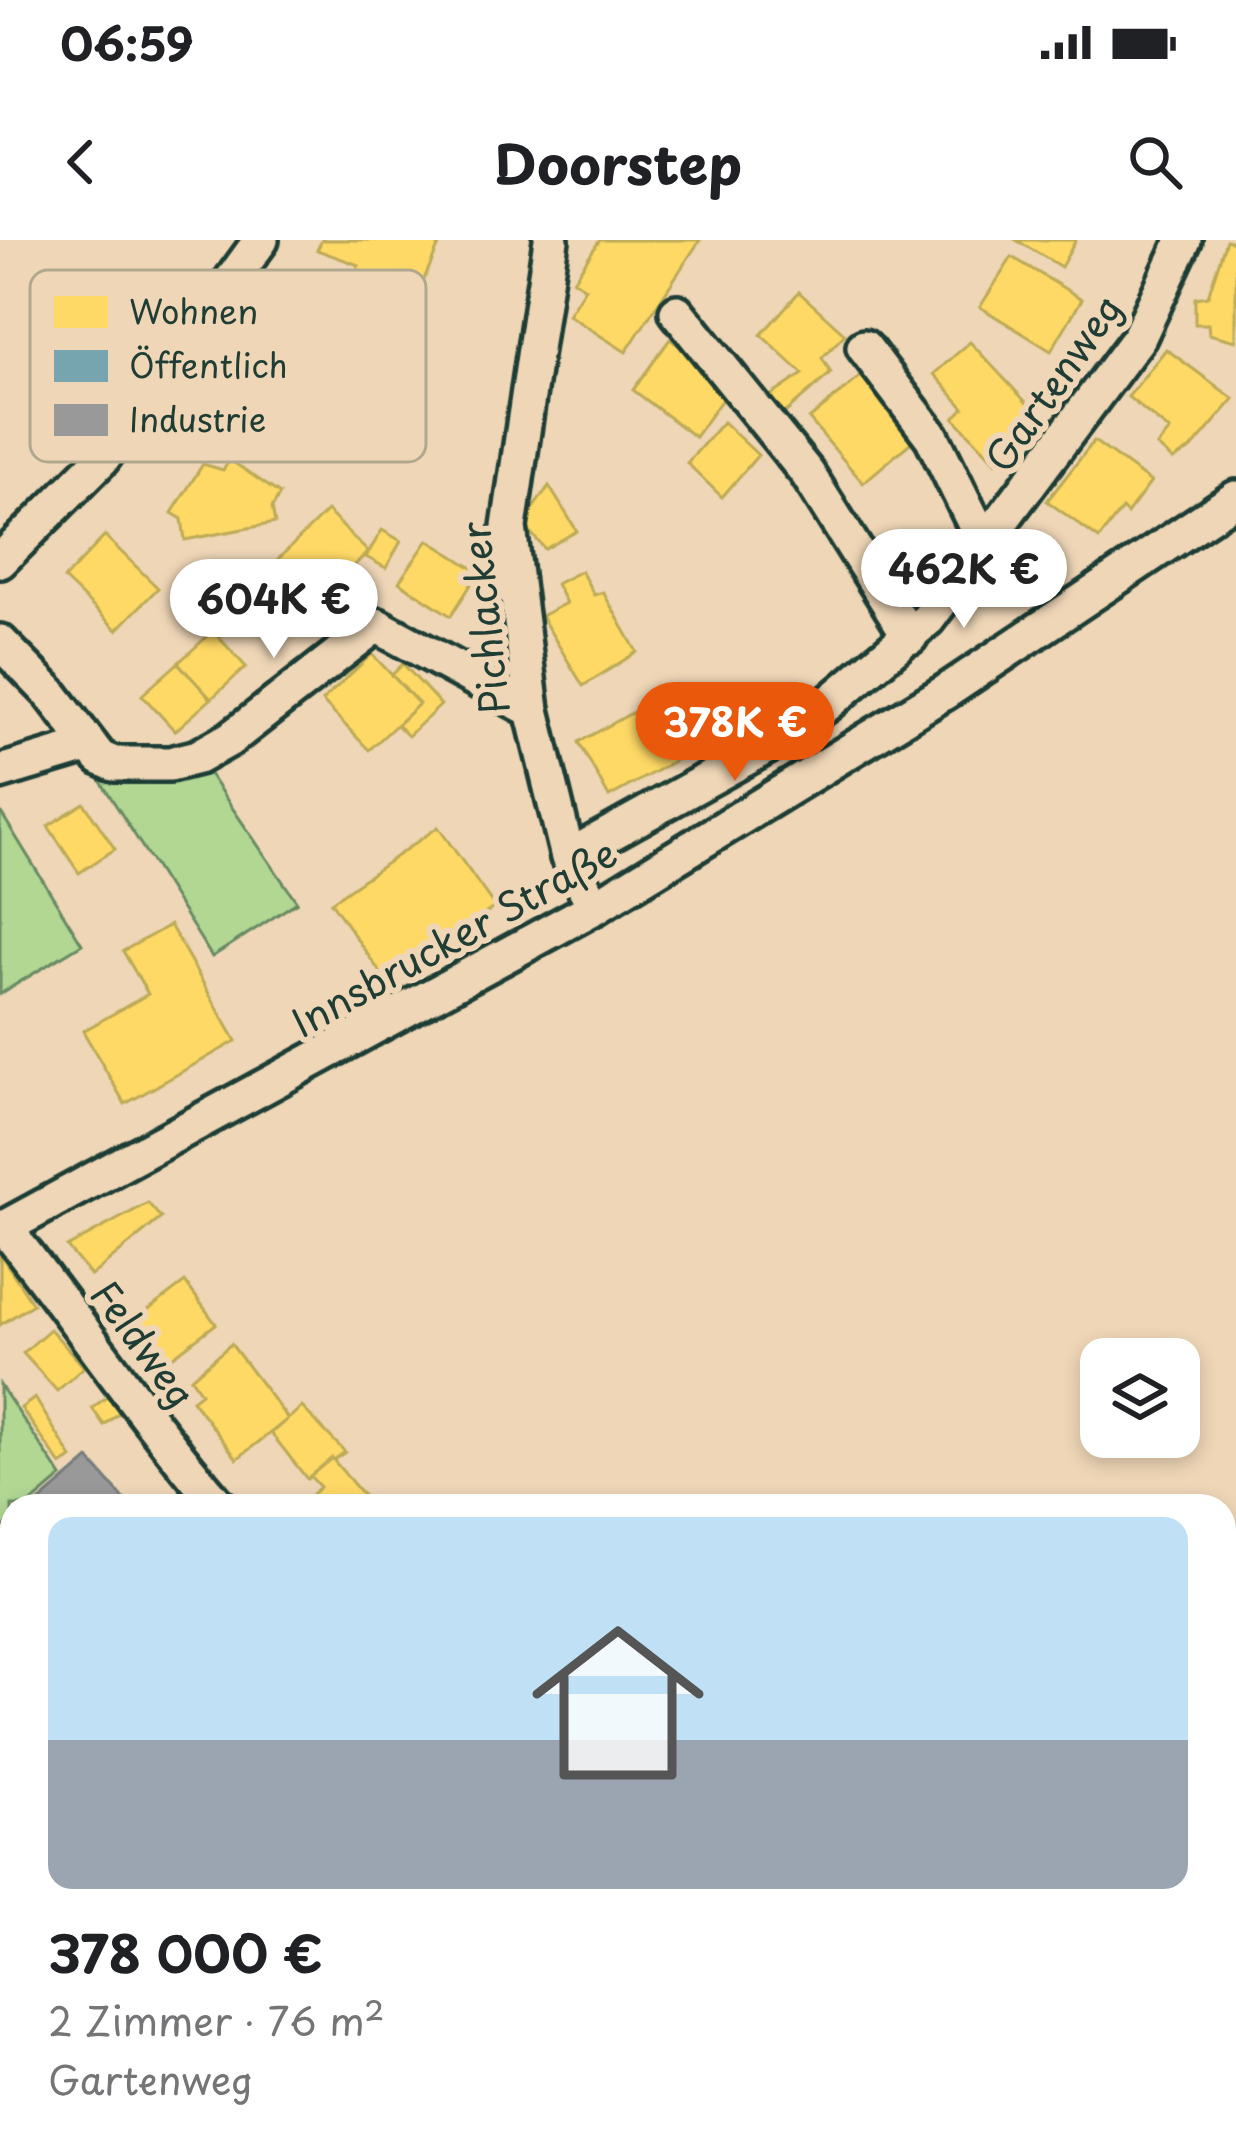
<!DOCTYPE html>
<html lang="de">
<meta charset="utf-8">
<style>
:root{--surface:#fff;--page:#f6f6f6;--text:#202124;--muted:#757577;--accent:#ea580c}
body{margin:0;font-family:"Playpen Sans",sans-serif;background:var(--page);color:var(--text);height:100vh;display:flex;flex-direction:column;font-size:45px;white-space:nowrap}
*{box-sizing:border-box;margin:0}
p{font-size:39px;color:var(--muted)}
.icon{flex:none;width:66px;height:66px;fill:none;stroke:currentColor;stroke-width:2;stroke-linecap:round;stroke-linejoin:round}
.map{position:relative;flex:1;overflow:hidden}
.details{position:absolute;left:0px;top:1254px;width:1236px;height:663px;display:flex;flex-direction:column;background:var(--surface);border-radius:36px 36px 0 0;box-shadow:0 6px 18px #0003}
.details>*{flex:none}
.buttons{position:absolute;left:1080px;top:1098px;display:grid;gap:24px}
.buttons a{display:grid;place-items:center;width:120px;height:120px;border-radius:24px;background:var(--surface);box-shadow:0 6px 18px #0003;font-size:60px}
.price{position:absolute;translate:-50% -102px;padding:0 27px;border-radius:42px;background:#fff;color:#222;font-size:39px;line-height:78px;filter:drop-shadow(0 3px 6px #0008)}
.price::after{content:'';position:absolute;left:50%;top:72px;width:36px;height:27px;margin-left:-18px;background:inherit;clip-path:polygon(0 0,100% 0,50% 100%)}
.price.active{background:var(--accent);color:#fff}
ul{padding:0;list-style:none}
li{display:grid;align-content:center;gap:24px;height:636px;padding:0 48px}
li span{display:grid;place-items:center;height:372px;border-radius:24px;color:#555}
li>.icon{margin-inline-start:auto}
span .icon{width:216px;height:216px;fill:#fffc;stroke-width:1}
li b{font-size:51px}
.status{display:flex;justify-content:space-between;align-items:center;height:84px;padding:0 60px;background:var(--surface);direction:ltr}
.status svg{height:33px;fill:currentColor}
header{display:flex;justify-content:space-between;align-items:center;height:156px;padding:0 48px;background:var(--surface);font-size:54px;font-weight:700}
.map>svg:first-child{display:block}
.green{fill:#b1d793;stroke:#688a64;stroke-width:3}
.homes{fill:#ffd966;stroke:#bcaa57;stroke-width:3}
.public{fill:#76a5af;stroke:#5c868a;stroke-width:3}
.industry{fill:#999;stroke:#747d7b;stroke-width:3}
.lines{fill:none;stroke-linecap:round;stroke-linejoin:round}
.stream{stroke:#5c979c;stroke-width:10}
.minor-casing{stroke:#1f3d34;stroke-width:42}
.minor{stroke:#efd6b7;stroke-width:33}
.tram{stroke:#1f3d34;stroke-width:3}
.labels{text-anchor:middle;dominant-baseline:central;stroke-width:12;stroke-linejoin:round;paint-order:stroke}
.street-label{font-size:39px;fill:#1f3d34;stroke:#efd6b7}
.key{fill:#efd6b7;stroke:#b1a890;stroke-width:3}
.key-label{font-size:33px;fill:#1f3d34}
</style>
<div class="status"><b>06:59</b><svg viewBox="0 0 49 12"><path d="M0 12V9h3v3zM5 12V6h3v6zM10 12V3h3v9zM15 12V0h3v12zM26 1h20v11H26zM47 4h2v5h-2z"/></svg></div>
<header><svg class="icon" aria-label="back" viewBox="0 0 24 24"><path d="M15 5l-7 7 7 7"/></svg>Doorstep<svg class="icon" aria-label="search" viewBox="0 0 24 24"><circle cx="10" cy="10" r="6"/><path d="M15 15l6 6"/></svg></header>
<div class="map">
<svg width="1236" height="1915" viewBox="0 0 1236 1915">
<rect width="100%" height="100%" fill="#efd6b7"/>
<filter id="ink" filterUnits="userSpaceOnUse"><feTurbulence type="fractalNoise" baseFrequency=".00833" numOctaves="2"/><feDisplacementMap in="SourceGraphic" scale="24" xChannelSelector="R" yChannelSelector="G"/><feConvolveMatrix kernelMatrix="1 2 1 2 8 2 1 2 1" color-interpolation-filters="sRGB"/></filter>
<g filter="url(#ink)">
<!-- green -->
<g class="green">
<polygon points="209,534 297,662 212,717 98,537"/>
<polygon points="0,571 82,704 0,754"/>
<polygon points="0,1145 62,1237 28,1266 12,1266 12,1280 0,1290"/>
<polygon points="0,1577 12,1591 12,1810 0,1825"/>
<polygon points="284,1905 460,1905 475,1915 277,1915"/>
<polygon points="472,1905 658,1905 651,1915 487,1915"/>
</g>
<!-- homes -->
<g class="homes">
<polygon points="322,0 426,0 439,5 414,62 354,36 359,25 317,10"/>
<polygon points="600,0 700,0 626,112 568,75 585,48 573,40"/>
<polygon points="1016,0 1076,0 1061,27"/>
<polygon points="1226,0 1236,3 1236,101 1209,94 1208,84 1195,84 1195,58 1208,56"/>
<polygon points="1012,17 1082,59 1051,111 980,67"/>
<polygon points="799,52 845,94 822,118 831,133 777,180 760,163 803,134 761,95"/>
<polygon points="670,99 732,145 695,197 633,150"/>
<polygon points="970,102 1040,177 996,222 954,178 964,168 934,134"/>
<polygon points="1166,109 1234,159 1192,208 1173,220 1157,206 1170,191 1128,157"/>
<polygon points="861,136 916,198 863,243 809,179"/>
<polygon points="723,182 758,215 722,257 687,223"/>
<polygon points="1094,201 1151,242 1127,274 1122,269 1099,299 1047,261"/>
<polygon points="230,220 280,254 272,268 275,283 185,300 182,279 172,273 203,224 223,230"/>
<polygon points="549,246 577,291 545,309 522,283"/>
<polygon points="327,271 368,312 308,371 267,330"/>
<polygon points="382,290 401,301 386,328 366,317"/>
<polygon points="105,296 158,348 117,390 64,339"/>
<polygon points="428,300 479,332 451,376 399,342"/>
<polygon points="581,331 594,355 603,352 637,412 583,446 541,376 566,363 556,344"/>
<polygon points="213,391 246,427 211,459 178,423"/>
<polygon points="372,414 419,464 369,510 322,461"/>
<polygon points="178,423 211,459 175,491 142,455"/>
<polygon points="403,424 441,465 408,496 397,485 419,464 392,435"/>
<polygon points="657,459 687,514 609,557 579,502"/>
<polygon points="84,563 115,609 79,633 48,586"/>
<polygon points="438,587 495,667 387,742 331,662"/>
<polygon points="170,685 236,801 125,864 83,791 148,754 123,711"/>
<polygon points="148,963 161,978 91,1036 67,1007"/>
<polygon points="0,1014 33,1064 0,1085"/>
<polygon points="185,1042 216,1084 159,1127 127,1086"/>
<polygon points="50,1089 84,1127 57,1151 23,1113"/>
<polygon points="231,1104 288,1179 237,1219 192,1160 201,1153 191,1138"/>
<polygon points="113,1152 125,1168 104,1185 92,1168"/>
<polygon points="35,1158 72,1218 61,1225 21,1168"/>
<polygon points="302,1167 345,1212 307,1239 271,1193"/>
<polygon points="332,1218 335,1222 372,1266 305,1266 302,1263 320,1247 310,1236"/>
<polygon points="12,1286 12,1513 0,1523 0,1296"/>
<polygon points="1236,1462 1236,1588 1229,1581 1224,1587 1224,1475"/>
<polygon points="1229,1581 1236,1588 1236,1641 1224,1654 1224,1587"/>
<polygon points="732,1905 810,1905 802,1915 744,1915"/>
<polygon points="1088,1905 1152,1905 1143,1915 1098,1915"/>
</g>
<!-- public -->
<polygon class="public" points="43,1905 201,1905 199,1915 40,1915"/>
<!-- industry -->
<polygon class="industry" points="89,1219 130,1266 43,1266 39,1262"/>
<g class="lines">
<!-- stream -->
<polyline class="stream" points="1227,1743 1236,1739"/>
<!-- minor casing -->
<g class="minor-casing">
<g id="minor">
<polyline points="551,0 509,287 532,470 568,617 595,667"/>
<polyline points="677,72 807,233 910,397"/>
<polyline points="864,107 932,197 986,307"/>
<polyline points="0,321 102,219 261,0"/>
<polyline points="0,402 51,454 100,518 114,524 170,524 198,517 230,499 376,385 532,470"/>
<polyline points="0,532 87,506"/>
<polyline points="568,617 768,506 829,463 928,379 1139,97 1184,0"/>
<path d="M5,988c73,92 138,189 214,278"/>
<polyline points="0,990 595,667 947,451 1236,258"/>
<polyline points="0,1891 12,1875"/>
<polyline points="836,1905 846,1915"/>
<polyline points="248,1915 252,1905"/>
<polyline points="909,1915 918,1905"/>
<polyline points="987,1915 996,1905"/>
</g>
</g>
<!-- minor -->
<use href="#minor" class="minor"/>
<!-- tram -->
<g class="tram">
<polyline points="1224,1718 1236,1712"/>
<polyline points="945,1915 954,1905"/>
</g>
</g>
</g>
<g class="labels">
<!-- street labels -->
<g class="street-label">
<text transform="translate(1052 142) rotate(-55)">Gartenweg</text>
<text transform="translate(483 378) rotate(-96)">Pichlacker</text>
<text transform="translate(453 696) rotate(-29)">Innsbrucker Straße</text>
<text transform="translate(145 1103) rotate(54)">Feldweg</text>
</g>
</g>
<!-- legend -->
<rect x="30" y="30" width="396" height="192" rx="18" class="key"/>
<rect x="54" y="56" width="54" height="32" fill="#ffd966"/>
<rect x="54" y="110" width="54" height="32" fill="#76a5af"/>
<rect x="54" y="164" width="54" height="32" fill="#999"/>
<g class="key-label">
<text x="129" y="84">Wohnen</text>
<text x="129" y="138">Öffentlich</text>
<text x="129" y="192">Industrie</text>
</g>
</svg>
<div class="buttons">
<a><svg class="icon" aria-label="layers" viewBox="0 0 24 24"><path d="M12 4l9 5-9 5-9-5zM3 14l9 5 9-5"/></svg></a>
</div>
<b class="price" style="left:964px;top:391px">462K €</b>
<b class="price" style="left:274px;top:421px">604K €</b>
<b class="price active" style="left:735px;top:544px">378K €</b>
<section class="details">
<ul>
<li><span style="background:linear-gradient(#bfe0f5 60%,#9aa5b1 0)"><svg class="icon" aria-label="home" viewBox="0 0 24 24"><path d="M3 11l9-7 9 7M6 9v11h12V9"/></svg></span><div><b>378 000 €</b><p>2 Zimmer · 76 m²</p><p>Gartenweg</p></div></li>
</ul>
</section>
</div>
